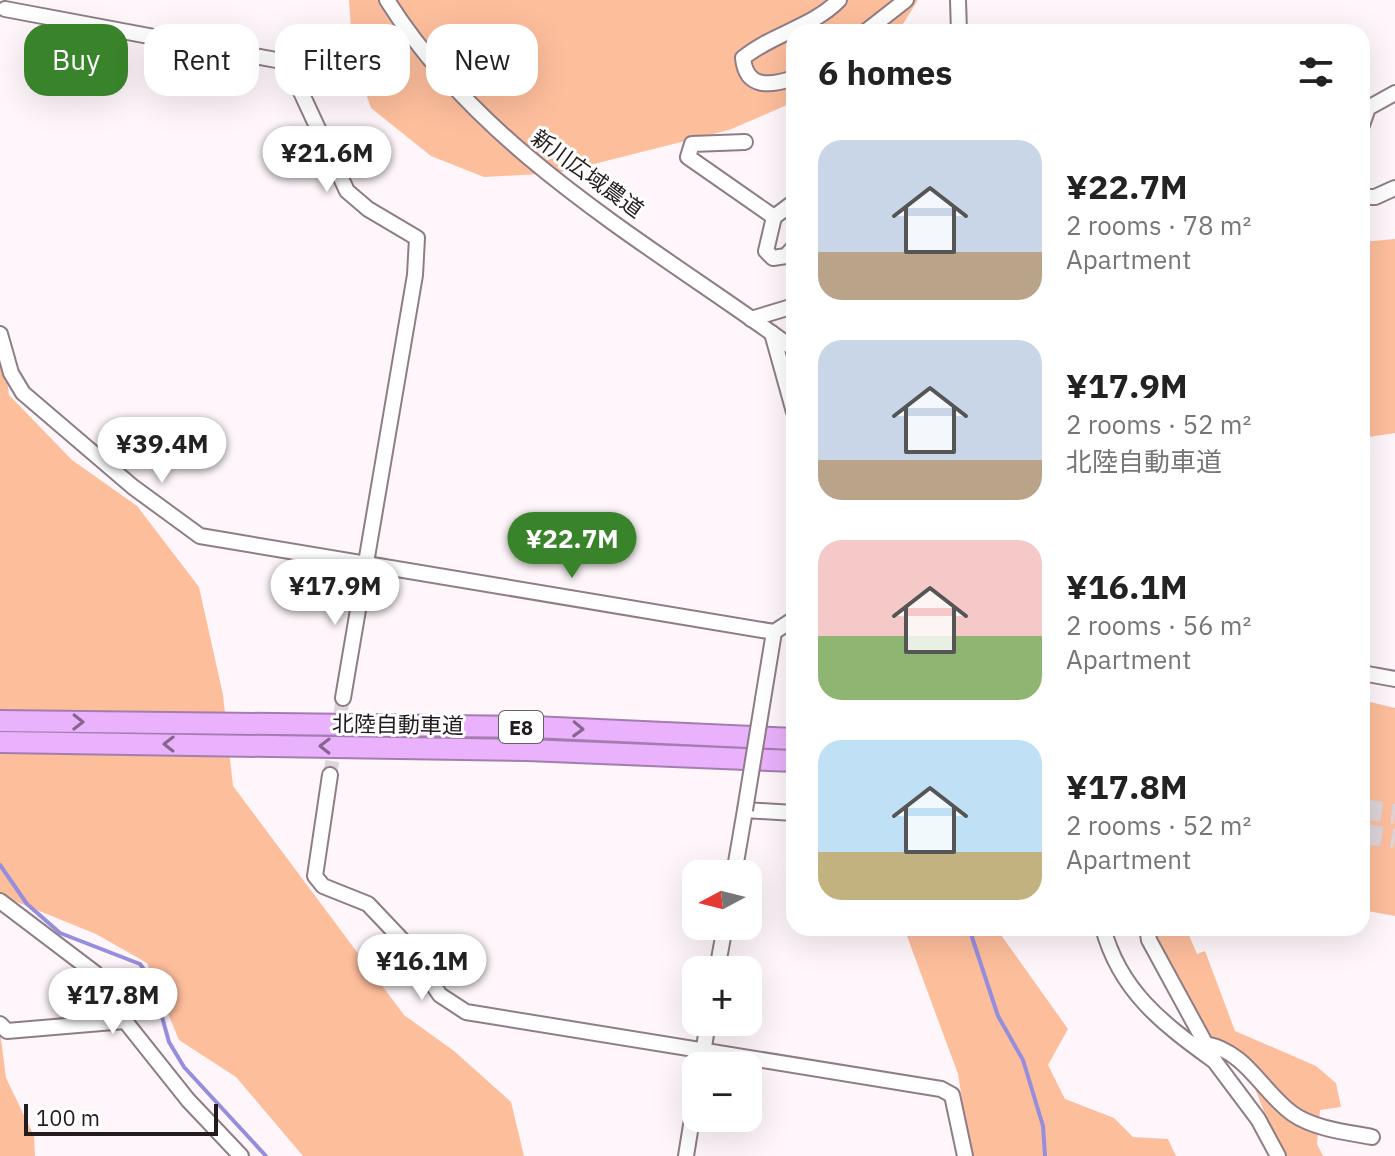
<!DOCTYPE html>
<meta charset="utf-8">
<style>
:root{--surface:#fff;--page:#f6f6f6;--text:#222;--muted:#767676;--accent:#39832a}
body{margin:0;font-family:"IBM Plex Sans","Noto Sans JP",sans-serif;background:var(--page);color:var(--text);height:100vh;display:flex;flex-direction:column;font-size:30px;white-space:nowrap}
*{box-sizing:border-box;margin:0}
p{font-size:26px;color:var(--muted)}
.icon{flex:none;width:44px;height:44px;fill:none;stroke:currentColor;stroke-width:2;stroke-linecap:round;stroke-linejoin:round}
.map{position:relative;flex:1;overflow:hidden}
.side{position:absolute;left:786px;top:24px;width:584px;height:912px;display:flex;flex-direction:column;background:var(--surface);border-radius:24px;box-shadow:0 8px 32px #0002}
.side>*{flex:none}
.guide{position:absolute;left:24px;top:24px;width:642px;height:72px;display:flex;gap:16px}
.needle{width:52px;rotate:263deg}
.fabs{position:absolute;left:682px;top:860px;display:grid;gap:16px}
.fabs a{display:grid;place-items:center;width:80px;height:80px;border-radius:16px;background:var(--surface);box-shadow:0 8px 32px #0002;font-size:40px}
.scale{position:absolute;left:24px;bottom:20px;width:194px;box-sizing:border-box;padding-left:8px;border:4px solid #231c1f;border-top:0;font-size:22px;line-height:28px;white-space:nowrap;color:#231c1f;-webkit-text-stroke:6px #fff;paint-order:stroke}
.price{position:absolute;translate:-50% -68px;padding:0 18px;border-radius:28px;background:#fff;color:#222;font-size:26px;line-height:52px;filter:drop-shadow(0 2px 4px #0008)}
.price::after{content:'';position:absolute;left:50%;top:48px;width:24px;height:18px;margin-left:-12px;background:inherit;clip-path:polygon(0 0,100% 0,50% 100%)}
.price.current{background:var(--accent);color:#fff}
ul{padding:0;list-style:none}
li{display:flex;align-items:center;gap:24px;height:200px;padding:0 32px}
li span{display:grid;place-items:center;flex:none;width:224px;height:160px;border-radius:24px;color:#555}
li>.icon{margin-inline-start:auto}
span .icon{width:96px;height:96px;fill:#fffc;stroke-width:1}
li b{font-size:34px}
h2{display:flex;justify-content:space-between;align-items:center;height:96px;padding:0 32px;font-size:34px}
.pill{padding:0 28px;border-radius:24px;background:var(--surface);box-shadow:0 8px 32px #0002;font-size:28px;line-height:72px}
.pill.current{background:var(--accent);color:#fff}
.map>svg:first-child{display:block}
.green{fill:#fdbe9c}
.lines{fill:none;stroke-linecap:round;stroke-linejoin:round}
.stream{stroke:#968edc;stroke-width:4}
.minor-tunnel{stroke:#ddd5d9;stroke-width:14;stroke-dasharray:14 7;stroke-linecap:butt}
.highway-tunnel{stroke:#ddd5d9;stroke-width:20;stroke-dasharray:20 10;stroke-linecap:butt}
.minor-casing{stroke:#8e7d85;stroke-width:18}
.highway-casing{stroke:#a47daf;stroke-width:24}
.minor{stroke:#fff;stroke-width:14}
.highway{stroke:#eab1fc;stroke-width:20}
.minor-bridge-casing{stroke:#8e7d85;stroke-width:18;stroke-linecap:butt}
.minor-bridge{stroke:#fff;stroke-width:14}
.oneway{stroke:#86668e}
.labels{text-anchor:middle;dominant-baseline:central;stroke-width:6;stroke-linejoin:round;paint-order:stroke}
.shield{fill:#fff;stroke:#656062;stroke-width:2}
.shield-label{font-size:20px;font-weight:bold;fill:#231c1f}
.street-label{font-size:22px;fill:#231c1f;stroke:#fff}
</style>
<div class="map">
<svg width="1395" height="1156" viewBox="0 0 1395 1156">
<rect width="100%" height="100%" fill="#fef6fa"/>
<!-- green -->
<g class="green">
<polygon points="349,0 918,0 898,32 794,32 794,102 729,130 558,173 484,177 431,156 371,108 353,57"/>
<polygon points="1395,239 1395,433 1362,438 1362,242"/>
<polygon points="0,328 9,395 72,460 137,506 199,587 223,695 233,786 404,1015 454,1051 511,1102 524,1156 303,1156 236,1077 179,1040 147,963 96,934 0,895"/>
<polygon points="1362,700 1395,708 1395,916 1362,910"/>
<polygon points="904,928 996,928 1068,1029 1048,1065 1065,1099 1114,1118 1133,1137 1168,1139 1176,1156 971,1156 958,1074"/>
<polygon points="1142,928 1186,928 1197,954 1205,951 1235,1031 1316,1066 1336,1083 1341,1107 1320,1110 1317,1144 1323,1156 1281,1156 1251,1078 1196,1033"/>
<polygon points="0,1031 6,1078 34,1136 35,1156 0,1156"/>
</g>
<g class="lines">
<!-- stream -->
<g class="stream">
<polyline points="0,865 27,904 60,933 140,964 152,981 169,1042 184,1067 266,1156"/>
<polyline points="969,928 998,1016 1023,1060 1043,1126 1045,1156"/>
</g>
<!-- minor-tunnel -->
<polyline class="minor-tunnel" points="330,775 343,698"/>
<!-- highway-tunnel -->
<g class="highway-tunnel">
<polyline points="1362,809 1395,814"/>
<polyline points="1362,833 1395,839"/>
</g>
<!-- minor casing -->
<g class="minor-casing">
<g id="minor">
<path d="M387,0c97,154 263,244 407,349"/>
<polyline points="958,0 959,32"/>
<polyline points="5,9 287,62 347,191 368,209 417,238 415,275 343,698"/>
<polyline points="865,32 906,0"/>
<path d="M794,78c-24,8 -48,11 -51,-20 29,-24 70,-31 96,-58"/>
<polyline points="1362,125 1368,108 1395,93"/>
<polyline points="745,142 692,144 688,157 774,217"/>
<polyline points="1362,197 1375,197 1395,188"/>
<polyline points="794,202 774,217 766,251 773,258 786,256 794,247"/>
<polyline points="751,319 794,306"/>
<polyline points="772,333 794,412"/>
<polyline points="0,334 11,373 23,393 133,487 200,536 774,632 794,619"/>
<polyline points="1362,673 1395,679"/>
<polyline points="763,699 774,632"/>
<polyline points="330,775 315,876 323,886 368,904 403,941 440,995 466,1012 941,1089 952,1095 965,1156"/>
<polyline points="734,874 745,810 794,813"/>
<polyline points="0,901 95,973 125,1021 188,1100 241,1156"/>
<path d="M1103,928c17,63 59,95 110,132"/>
<polyline points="1147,928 1149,940 1216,1063 1258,1119 1278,1156"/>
<polyline points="717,970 725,926"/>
<polyline points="0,1024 7,1031 125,1021"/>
<path d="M1206,1044c41,8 56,48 87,70 22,15 53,18 79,23"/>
<polyline points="701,1066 708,1022"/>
<polyline points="686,1156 696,1094"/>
</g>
</g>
<!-- highway casing -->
<g class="highway-casing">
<g id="highway">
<polyline points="0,721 533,727 794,739"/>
<polyline points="0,742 527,750 794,761"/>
</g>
</g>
<!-- minor -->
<use href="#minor" class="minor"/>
<!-- highway -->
<use href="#highway" class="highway"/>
<!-- minor-bridge casing -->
<g class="minor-bridge-casing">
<polyline id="minor-bridge" points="745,810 763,699"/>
</g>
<!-- minor-bridge -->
<use href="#minor-bridge" class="minor-bridge"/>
</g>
<!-- one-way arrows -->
<defs><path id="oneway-chevron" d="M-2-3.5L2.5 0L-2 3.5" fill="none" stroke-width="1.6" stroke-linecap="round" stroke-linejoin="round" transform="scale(2)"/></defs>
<g class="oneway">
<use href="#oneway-chevron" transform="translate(78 722) rotate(1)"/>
<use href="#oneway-chevron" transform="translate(578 729) rotate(2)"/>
<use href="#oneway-chevron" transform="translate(169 744) rotate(-179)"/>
<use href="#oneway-chevron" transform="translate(325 746) rotate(-179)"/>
</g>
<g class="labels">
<!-- shield labels -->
<rect class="shield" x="499" y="711" width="44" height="32" rx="6"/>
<g class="shield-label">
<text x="521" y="727">E8</text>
</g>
<!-- street labels -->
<g class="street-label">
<text transform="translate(588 173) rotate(36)">新川広域農道</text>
<text transform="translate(398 724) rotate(1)">北陸自動車道</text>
</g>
</g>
</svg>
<div class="fabs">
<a><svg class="needle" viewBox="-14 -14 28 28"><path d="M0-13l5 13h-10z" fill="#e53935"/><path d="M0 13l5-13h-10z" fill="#767676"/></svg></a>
<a>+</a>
<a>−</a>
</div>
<div class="scale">100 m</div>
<b class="price" style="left:327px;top:194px">¥21.6M</b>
<b class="price" style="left:162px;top:485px">¥39.4M</b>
<b class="price current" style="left:572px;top:580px">¥22.7M</b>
<b class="price" style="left:335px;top:627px">¥17.9M</b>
<b class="price" style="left:422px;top:1002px">¥16.1M</b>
<b class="price" style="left:113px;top:1036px">¥17.8M</b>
<div class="guide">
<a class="pill current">Buy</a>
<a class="pill">Rent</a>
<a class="pill">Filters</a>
<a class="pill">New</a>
</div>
<section class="side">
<h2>6 homes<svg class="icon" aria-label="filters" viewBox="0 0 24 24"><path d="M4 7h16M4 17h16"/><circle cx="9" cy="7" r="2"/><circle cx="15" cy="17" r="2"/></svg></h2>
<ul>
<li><span style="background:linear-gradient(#c9d6e8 70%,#b9a48a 0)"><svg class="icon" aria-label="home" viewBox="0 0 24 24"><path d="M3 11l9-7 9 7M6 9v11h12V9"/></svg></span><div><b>¥22.7M</b><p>2 rooms · 78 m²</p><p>Apartment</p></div></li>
<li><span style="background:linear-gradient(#c9d6e8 75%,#b9a48a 0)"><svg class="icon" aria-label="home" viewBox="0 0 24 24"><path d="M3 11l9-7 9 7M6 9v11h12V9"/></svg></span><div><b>¥17.9M</b><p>2 rooms · 52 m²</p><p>北陸自動車道</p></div></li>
<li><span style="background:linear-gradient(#f6c9c9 60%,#8fb573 0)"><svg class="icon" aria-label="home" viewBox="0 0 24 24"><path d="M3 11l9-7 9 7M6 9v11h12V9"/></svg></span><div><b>¥16.1M</b><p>2 rooms · 56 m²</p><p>Apartment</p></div></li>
<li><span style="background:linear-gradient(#bfe0f5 70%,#c2b280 0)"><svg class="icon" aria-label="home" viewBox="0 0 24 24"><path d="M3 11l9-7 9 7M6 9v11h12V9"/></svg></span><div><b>¥17.8M</b><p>2 rooms · 52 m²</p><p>Apartment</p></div></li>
</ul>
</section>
</div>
